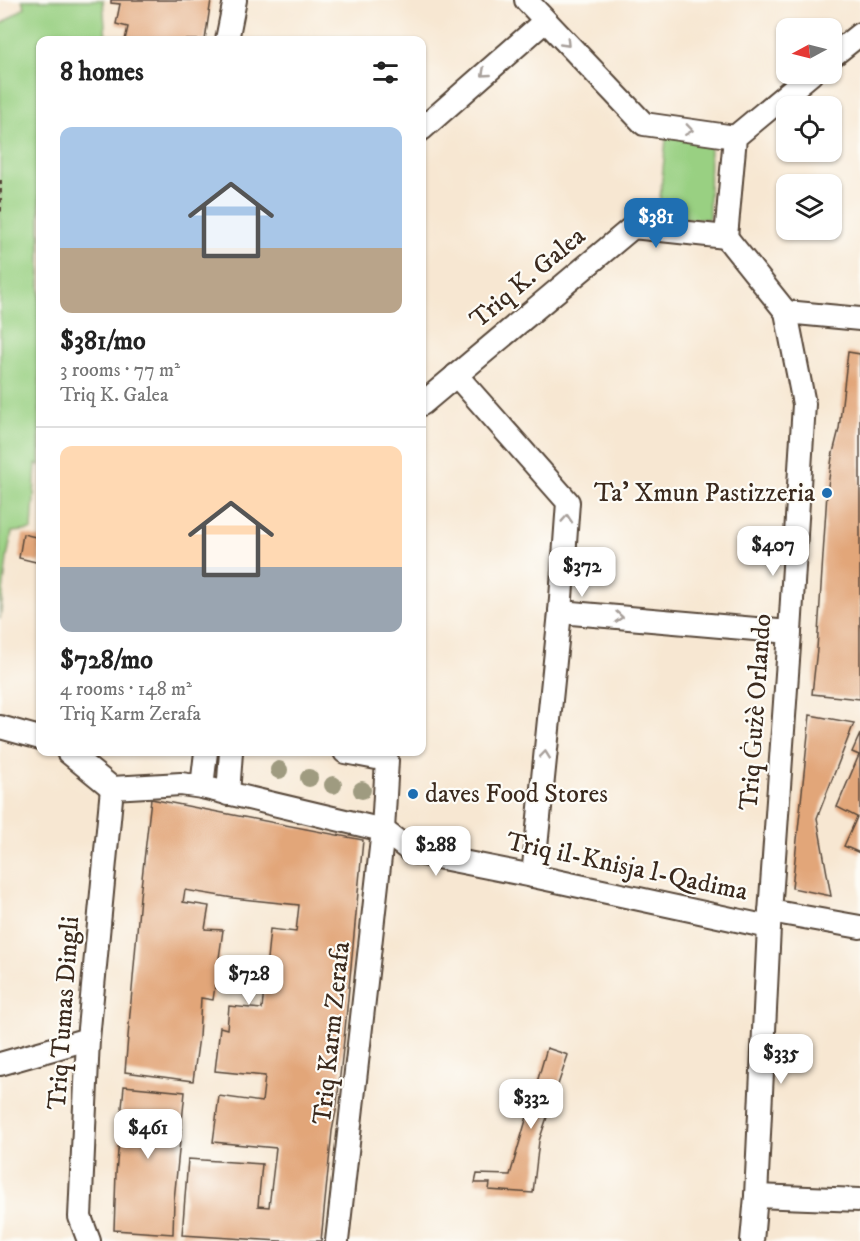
<!DOCTYPE html>
<meta charset="utf-8">
<style>
:root{--surface:#fff;--page:#f2f2f2;--text:#222;--muted:#767676;--line:#e0e0e0;--accent:#1f6fb2}
body{margin:0;font-family:"IM FELL DW Pica",serif;background:var(--page);color:var(--text);height:100vh;display:flex;flex-direction:column;font-size:22px;white-space:nowrap}
*{box-sizing:border-box;margin:0}
p{font-size:20px;color:var(--muted)}
.icon{flex:none;width:33px;height:33px;fill:none;stroke:currentColor;stroke-width:2;stroke-linecap:round;stroke-linejoin:round}
.map{position:relative;flex:1;overflow:hidden}
.details{position:absolute;left:36px;top:36px;width:390px;height:720px;display:flex;flex-direction:column;background:var(--surface);border-radius:12px;box-shadow:0 2px 4px #0004}
.details>*{flex:none}
.needle{width:39px;rotate:263deg}
.tools{position:absolute;left:776px;top:18px;display:grid;gap:12px}
.tools a{display:grid;place-items:center;width:66px;height:66px;border-radius:12px;background:var(--surface);box-shadow:0 2px 4px #0004;font-size:30px}
.price{position:absolute;translate:-50% -51px;padding:0 14px;border-radius:12px;background:#fff;color:#222;font-size:20px;line-height:39px;filter:drop-shadow(0 2px 3px #0008)}
.price::after{content:'';position:absolute;left:50%;top:36px;width:18px;height:14px;margin-left:-9px;background:inherit;clip-path:polygon(0 0,100% 0,50% 100%)}
.price.on{background:var(--accent);color:#fff}
ul{padding:0;list-style:none}
li{display:grid;align-content:center;gap:12px;height:318px;padding:0 24px}
li+li{border-top:2px solid var(--line)}
li span{display:grid;place-items:center;height:186px;border-radius:12px;color:#555}
li>.icon{margin-inline-start:auto}
span .icon{width:108px;height:108px;fill:#fffc;stroke-width:1}
li b{font-size:26px}
h2{display:flex;justify-content:space-between;align-items:center;height:72px;padding:0 24px;font-size:26px}
.map>svg:first-child{display:block}
.green{fill:#99d082;stroke:#6a7d50;stroke-width:1.5}
.building{fill:#e2a679}
.lines{fill:none;stroke-linecap:round;stroke-linejoin:round}
.minor-casing{stroke:#574639;stroke-width:26}
.path{stroke:#574639;stroke-width:4;stroke-dasharray:4.5 4.5;stroke-linecap:butt}
.minor{stroke:#fff;stroke-width:22}
.tree{fill:#9f9b80}
.oneway{stroke:#a79f9a}
.poi-dot{fill:#1f6fb2;stroke:#fdfcf7;stroke-width:2}
.labels{text-anchor:middle;dominant-baseline:central;stroke-width:4.5;stroke-linejoin:round;paint-order:stroke}
.street-label{font-size:26px;fill:#3b2a1e;stroke:#fdfcf7}
.poi-label{font-size:26px;fill:#3b2a1e;stroke:#fdfcf7;text-anchor:end}
</style>
<div class="map">
<svg width="860" height="1241" viewBox="0 0 860 1241">
<rect width="100%" height="100%" fill="#fdfcf7"/>
<filter id="ink" filterUnits="userSpaceOnUse"><feTurbulence type="fractalNoise" baseFrequency=".0167" numOctaves="2"/><feDisplacementMap in="SourceGraphic" scale="12" xChannelSelector="R" yChannelSelector="G"/><feConvolveMatrix kernelMatrix="1 2 1 2 8 2 1 2 1" color-interpolation-filters="sRGB"/></filter>
<filter id="wash" filterUnits="userSpaceOnUse"><feTurbulence type="fractalNoise" baseFrequency=".008" numOctaves="4" result="noise"/><feDisplacementMap in="SourceGraphic" scale="24" xChannelSelector="R" yChannelSelector="G"/><feGaussianBlur stdDeviation="1.35" result="paint"/><feColorMatrix in="noise" values="0 0 0 0 0 0 0 0 0 0 0 0 0 0 0 0 0 1.4 0 .05"/><feComposite in="paint" operator="in"/></filter>
<g filter="url(#wash)">
<rect width="100%" height="100%" fill="#f7e7d2"/>
<!-- green -->
<g class="green">
<polygon points="22,0 103,0 106,40 40,40 40,465 36,464 32,530 12,532 7,558 0,619 0,25 25,7"/>
<polygon points="667,129 710,139 709,219 658,218"/>
</g>
<g id="blocks">
<!-- building -->
<g class="building">
<polygon points="111,0 211,0 205,40 125,40 128,27 116,24 120,4 111,3"/>
<polygon points="848,352 860,354 860,699 812,694 817,649 827,493 832,457 839,429"/>
<polygon points="23,534 40,538 40,563 19,558"/>
<polygon points="810,715 854,723 817,818 831,896 792,888"/>
<polygon points="860,734 860,853 844,846 857,817 837,807 859,755 852,752"/>
<polygon points="151,799 363,840 344,1040 336,1111 332,1131 321,1241 280,1241 182,1235 188,1159 262,1164 258,1206 269,1207 276,1148 213,1142 219,1096 262,1102 265,1076 215,1071 220,1027 227,1029 229,1006 262,1009 270,929 296,932 299,905 233,898 185,890 183,902 209,906 205,929 223,930 213,1000 201,998 199,1037 193,1081 125,1072 140,896"/>
<polygon points="547,1048 568,1055 539,1141 533,1193 489,1190 490,1183 475,1183 477,1174 510,1175"/>
<polygon points="124,1086 185,1092 174,1200 173,1234 114,1230 116,1173"/>
</g>
</g>
</g>
<g filter="url(#ink)">
<use href="#blocks" fill-opacity="0" stroke="#574639" stroke-width="1.5"/>
<g class="lines">
<!-- minor casing -->
<g class="minor-casing">
<g id="minor">
<polyline points="526,0 644,124 735,137"/>
<polyline points="227,40 235,0"/>
<polyline points="831,57 860,34"/>
<polyline points="422,129 545,21"/>
<polyline points="726,237 786,312 804,404 790,632 769,927 756,1196 752,1241"/>
<polyline points="786,312 860,319"/>
<polyline points="456,375 568,502 560,612 533,876"/>
<polyline points="422,404 633,227 726,237 735,137 811,74"/>
<polyline points="560,612 790,632"/>
<polyline points="0,727 40,738"/>
<polyline points="68,752 112,788 181,784 202,787 383,830 412,852 533,876 769,927"/>
<polyline points="202,787 206,752"/>
<polyline points="228,794 231,752"/>
<polyline points="770,911 860,927"/>
<polyline points="0,1064 88,1039"/>
<polyline points="756,1196 860,1200"/>
<polyline points="89,1241 80,1217 88,1039 112,788"/>
<polyline points="337,1241 383,830 387,760 345,752"/>
</g>
</g>
<!-- path -->
<polyline class="path" points="0,180 0,214"/>
<!-- minor -->
<use href="#minor" class="minor"/>
</g>
<!-- trees -->
<g class="tree">
<circle cx="279" cy="770" r="9"/>
<circle cx="309" cy="778" r="9"/>
<circle cx="333" cy="785" r="9"/>
<circle cx="362" cy="790" r="9"/>
</g>
<!-- one-way arrows -->
<defs><path id="oneway-chevron" d="M-2-3.5L2.5 0L-2 3.5" fill="none" stroke-width="1.6" stroke-linecap="round" stroke-linejoin="round" transform="scale(1.5)"/></defs>
<g class="oneway">
<use href="#oneway-chevron" transform="translate(566 43) rotate(46)"/>
<use href="#oneway-chevron" transform="translate(485 73) rotate(139)"/>
<use href="#oneway-chevron" transform="translate(689 130) rotate(8)"/>
<use href="#oneway-chevron" transform="translate(567 519) rotate(-86)"/>
<use href="#oneway-chevron" transform="translate(619 617) rotate(5)"/>
<use href="#oneway-chevron" transform="translate(545 755) rotate(-84)"/>
</g>
</g>
<!-- markers -->
<g class="poi-dot">
<circle cx="827" cy="493" r="6"/>
<circle cx="413" cy="794" r="6"/>
</g>
<g class="labels">
<!-- street labels -->
<g class="street-label">
<text transform="translate(528 278) rotate(-40)">Triq K. Galea</text>
<text transform="translate(756 712) rotate(-86)">Triq Ġużè Orlando</text>
<text transform="translate(627 867) rotate(12)">Triq il-Knisja l-Qadima</text>
<text transform="translate(64 1013) rotate(-86)">Triq Tumas Dingli</text>
<text transform="translate(332 1033) rotate(-84)">Triq Karm Zerafa</text>
</g>
<!-- poi labels -->
<g class="poi-label">
<text x="815" y="493">Ta' Xmun Pastizzeria</text>
<text x="425" y="794" text-anchor="start">daves Food Stores</text>
</g>
</g>
</svg>
<div class="tools">
<a><svg class="needle" viewBox="-14 -14 28 28"><path d="M0-13l5 13h-10z" fill="#e53935"/><path d="M0 13l5-13h-10z" fill="#767676"/></svg></a>
<a><svg class="icon" aria-label="locate" viewBox="0 0 24 24"><circle cx="12" cy="12" r="6"/><path d="M12 2v4M12 18v4M2 12h4M18 12h4"/></svg></a>
<a><svg class="icon" aria-label="layers" viewBox="0 0 24 24"><path d="M12 4l9 5-9 5-9-5zM3 14l9 5 9-5"/></svg></a>
</div>
<b class="price on" style="left:656px;top:249px">$381</b>
<b class="price" style="left:773px;top:577px">$407</b>
<b class="price" style="left:582px;top:598px">$372</b>
<b class="price" style="left:436px;top:877px">$288</b>
<b class="price" style="left:249px;top:1006px">$728</b>
<b class="price" style="left:781px;top:1085px">$335</b>
<b class="price" style="left:531px;top:1130px">$332</b>
<b class="price" style="left:148px;top:1160px">$461</b>
<section class="details">
<h2>8 homes<svg class="icon" aria-label="filters" viewBox="0 0 24 24"><path d="M4 7h16M4 17h16"/><circle cx="9" cy="7" r="2"/><circle cx="15" cy="17" r="2"/></svg></h2>
<ul>
<li><span style="background:linear-gradient(#a9c7e8 65%,#b9a48a 0)"><svg class="icon" aria-label="home" viewBox="0 0 24 24"><path d="M3 11l9-7 9 7M6 9v11h12V9"/></svg></span><div><b>$381/mo</b><p>3 rooms · 77 m²</p><p>Triq K. Galea</p></div></li>
<li><span style="background:linear-gradient(#ffd9b3 65%,#9aa5b1 0)"><svg class="icon" aria-label="home" viewBox="0 0 24 24"><path d="M3 11l9-7 9 7M6 9v11h12V9"/></svg></span><div><b>$728/mo</b><p>4 rooms · 148 m²</p><p>Triq Karm Zerafa</p></div></li>
</ul>
</section>
</div>
